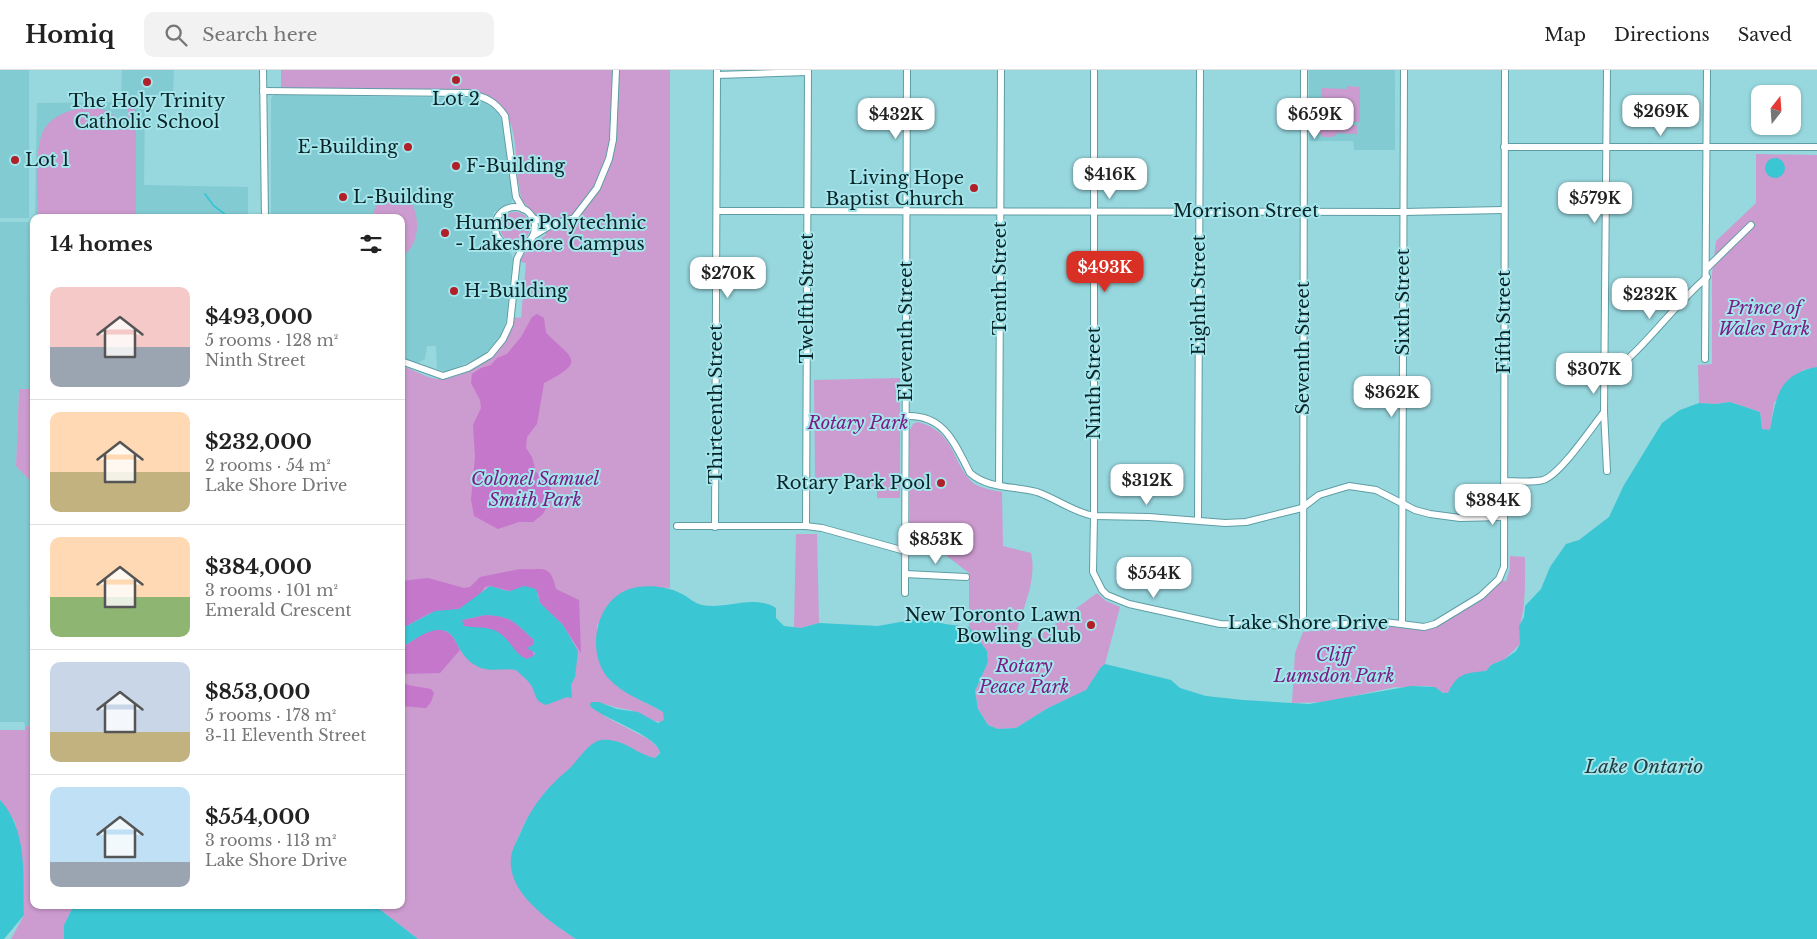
<!DOCTYPE html>
<meta charset="utf-8">
<style>
:root{--surface:#fff;--page:#f2f2f2;--text:#222;--muted:#767676;--line:#e0e0e0;--accent:#d93025}
body{margin:0;font-family:"Libre Baskerville",serif;background:var(--page);color:var(--text);height:100vh;display:flex;flex-direction:column;font-size:19px;white-space:nowrap}
*{box-sizing:border-box;margin:0}
p{font-size:16px;color:var(--muted)}
.icon{flex:none;width:28px;height:28px;fill:none;stroke:currentColor;stroke-width:2;stroke-linecap:round;stroke-linejoin:round}
.map{position:relative;flex:1;overflow:hidden}
.side{position:absolute;left:30px;top:144px;width:375px;height:695px;display:flex;flex-direction:column;background:var(--surface);border-radius:10px;box-shadow:0 1px 4px #0004}
.side>*{flex:none}
.needle{width:32px;rotate:17deg}
.tools{position:absolute;left:1751px;top:15px;display:grid;gap:10px}
.tools a{display:grid;place-items:center;width:50px;height:50px;border-radius:10px;background:var(--surface);box-shadow:0 1px 4px #0004;font-size:25px}
.price{position:absolute;translate:-50% -42px;padding:0 11px;border-radius:10px;background:#fff;color:#222;font-size:16px;line-height:32px;filter:drop-shadow(0 1px 2px #0008)}
.price::after{content:'';position:absolute;left:50%;top:30px;width:15px;height:11px;margin-left:-8px;background:inherit;clip-path:polygon(0 0,100% 0,50% 100%)}
.price.current{background:var(--accent);color:#fff}
ul{padding:0;list-style:none}
li{display:flex;align-items:center;gap:15px;height:125px;padding:0 20px}
li+li{border-top:1px solid var(--line)}
li span{display:grid;place-items:center;flex:none;width:140px;height:100px;border-radius:10px;color:#555}
li>.icon{margin-inline-start:auto}
span .icon{width:60px;height:60px;fill:#fffc;stroke-width:1}
li b{font-size:21px}
h2{display:flex;justify-content:space-between;align-items:center;height:60px;padding:0 20px;font-size:21px}
header{display:flex;align-items:center;gap:30px;box-sizing:border-box;height:70px;padding:0 25px;background:var(--surface);border-bottom:1px solid var(--line)}
header strong{font-size:24px}
nav{display:flex;gap:28px;margin-inline-start:auto;font-size:18px}
.search{width:350px;height:45px;background:var(--page);display:flex;align-items:center;gap:12px;box-sizing:border-box;padding:0 18px;border-radius:10px;color:var(--muted);font-size:19px}
.map>svg:first-child{display:block}
.built{fill:#82cbd3}
.green{fill:#cc9bcf}
.forest{fill:#c577cb}
.water{fill:#3ac6d3;fill-rule:evenodd}
.lines{fill:none;stroke-linecap:round;stroke-linejoin:round}
.stream{stroke:#3ac6d3;stroke-width:2}
.street-casing{stroke:#5e9da4;stroke-width:8}
.street{stroke:#fff;stroke-width:6}
.poi-dot{fill:#b11f28;stroke:#a4e4eb;stroke-width:2}
.labels{text-anchor:middle;dominant-baseline:central;stroke-width:4;stroke-linejoin:round;paint-order:stroke}
.poi-label{font-size:18px;fill:#092427;stroke:#a4e4eb;text-anchor:start}
.street-label{font-size:18px;fill:#092427;stroke:#a4e4eb}
.park-label{font-size:18px;font-style:italic;fill:#7b1d84;stroke:#a4e4eb}
.water-label{font-size:19px;font-style:italic;fill:#1e3b3e;stroke:#a4e4eb}
</style>
<header>
<strong>Homiq</strong>
<div class="search"><svg class="icon" aria-label="search" viewBox="0 0 24 24"><circle cx="10" cy="10" r="6"/><path d="M15 15l6 6"/></svg>Search here</div>
<nav><a>Map</a><a>Directions</a><a>Saved</a></nav>
</header>
<div class="map">
<svg width="1817" height="869" viewBox="0 0 1817 869">
<rect width="100%" height="100%" fill="#97d7de"/>
<!-- built -->
<g class="built">
<rect x="0" y="0" width="29" height="148"/>
<polygon points="122,0 174,0 173,24 121,26"/>
<polygon points="1309,0 1395,0 1395,80 1354,80 1353,71 1309,71"/>
<polygon points="274,25 473,28 486,32 498,42 503,53 513,128 510,135 494,142 489,160 494,172 510,182 513,188 506,251 500,268 484,285 447,302 437,299 436,276 427,276 425,289 418,293 401,288 401,148 271,147 271,28"/>
<polygon points="145,32 144,115 248,117 248,147 35,148 37,33"/>
<polygon points="0,152 29,152 31,319 19,319 16,396 34,415 29,560 34,560 34,657 25,656 24,652 0,652"/>
</g>
<!-- green -->
<g class="green">
<path d="M281,0h389v518l-31,-1 -42,38c1,62 17,59 66,87l2,5 -2,5c-8,1 -15,-5 -23,-8 -11,-6 -23,-5 -35,-10l-1,12 46,24 11,11 -6,7 -12,-3 -24,-13 -17,-2 -13,7 -11,15 -32,29 -21,31 -9,20 16,60 22,22 22,15h-158l-44,-34h27v-539c13,3 24,12 37,13 10,1 18,-3 27,-6 27,-10 42,-28 50,-56l6,1 5,-55 -6,-1c5,-12 15,-19 26,-27l-1,-14 -15,-11 -8,-10c-12,-42 6,-97 -50,-109l-191,-3z"/>
<polygon points="1347,16 1360,17 1360,52 1314,52 1315,45 1320,42 1322,18 1347,19"/>
<path d="M128,33h8v114h-98c0,-22 -6,-78 10,-93 10,-10 22,-14 34,-16 20,-4 35,7 46,21z"/>
<polygon points="1327,53 1332,53 1338,57 1357,55 1357,64 1338,63 1333,67 1323,67 1319,63 1319,59"/>
<polygon points="1756,84 1817,85 1817,297 1803,300 1774,333 1770,361 1762,359 1760,342 1730,332 1716,334 1699,333 1698,295 1712,294 1712,204 1716,171 1756,133"/>
<path d="M397,125l13,5c11,17 10,47 -9,57v-39l-28,-1c1,-13 10,-23 24,-22z"/>
<circle cx="515" cy="157" r="15"/>
<polygon points="900,308 900,428 877,428 877,420 869,420 845,406 815,408 814,310"/>
<polygon points="19,319 34,319 34,415 16,396"/>
<path d="M918,352c36,9 33,37 52,58 6,8 23,10 32,12l1,54 28,7c6,26 -7,52 -14,77l18,9 62,-46 9,8 14,6 -15,57 -4,3 -14,23 -39,18 -32,20 -18,1 -10,-4 -10,-16 -3,-18 13,-29 -1,-11 -18,-24v-54l-34,-26 -25,-1v-116l3,-6z"/>
<polygon points="34,432 34,560 29,560"/>
<polygon points="796,464 817,464 819,553 801,558 794,557"/>
<path d="M1510,486l15,1c0,23 1,46 -5,68 -1,5 1,13 0,19l-15,15 -14,6 -5,6c-14,2 -32,8 -38,22 -7,1 -9,-5 -15,-6 -13,-3 -25,2 -38,0l-69,15 -34,1 3,-50 8,-21 74,-7 39,5 16,-2 44,-24 27,-24 3,2 4,-13z"/>
<polygon points="25,656 34,657 34,835 74,835 64,855 64,869 11,869 24,845 23,798 15,752 0,730 0,660 25,660"/>
</g>
<!-- forest -->
<g class="forest">
<path d="M537,244l7,4 2,15c28,27 40,28 -2,50l-7,41 -10,13 -1,11 6,9 4,15 14,11 2,14 -9,17 -10,8h-14l-21,7 -24,-13 -3,-17 4,-42 -2,-32 8,-17 -1,-8 -9,-17 1,-9 9,-6 10,-3 6,-7 10,-4 14,-17 11,-20z"/>
<path d="M520,499c22,2 30,-7 36,20l23,11 2,53 -18,-28 -23,-22 -2,-10 -20,-5 -4,4 -24,-6 -5,1 -8,11 -18,11 -29,4 -29,16v-48l27,-3 36,10 6,-1 10,-10z"/>
<path d="M485,545c27,1 29,7 48,24v6l-2,1 3,10 -8,3 -10,-6 -19,-21 -34,-6 -1,-6z"/>
<path d="M437,559c14,2 17,9 23,21l-20,23 -39,1v-26l28,-18z"/>
<polygon points="401,611 408,615 431,619 434,623 431,632 426,638 401,636"/>
</g>
<!-- water -->
<g class="water">
<circle cx="1775" cy="98" r="10"/>
<path d="M1817,297v572h-1241c-26,-17 -74,-49 -64,-87 3,-9 8,-17 11,-25 10,-22 26,-42 45,-57 10,-9 19,-27 33,-30 21,-3 35,14 54,18l5,-5c-1,-17 -57,-34 -70,-47l1,-4h8l18,7 21,3 20,11 6,-3 -1,-8c-18,-11 -41,-18 -55,-34 -24,-28 -11,-86 30,-91 14,-2 31,0 44,7 6,3 13,10 20,11 25,5 51,-11 74,3v10l8,8 17,2 18,-5 59,3 44,-8 23,6 24,3 18,24 1,11 -13,29 3,18 10,16 10,4 18,-1 32,-20 38,-18 15,-23 4,-3 66,16 9,8 26,8 37,4 66,4 102,-18 24,1 8,6h5c9,-20 18,-20 38,-22l5,-6 14,-6 11,-8 4,-7 -1,-18 5,-9 1,-11 16,-17 9,-22 16,-23 13,-4 30,-23 15,-32 38,-62 18,-13 19,-7 17,1 14,-2 30,10 2,17 8,1c6,-32 8,-56 47,-63z"/>
<path d="M490,516c20,5 14,8 34,0l12,3 4,14 23,22 15,26 -3,26 -4,8 1,13 -5,-1 -21,8c-13,-5 -9,-10 -15,-20 -3,-5 -10,-10 -15,-15 -14,-3 -27,4 -41,-5 -9,-5 -15,-15 -19,-23 -13,-26 -38,-4 -55,6v-19l34,-18 24,-2zM485,545c27,1 29,7 48,24v6l-6,3 8,5 -1,3 -8,3c-13,-6 -16,-21 -30,-28 -10,-5 -22,-3 -32,-5l-2,-6z"/>
<path d="M0,730c28,30 23,77 24,115l-20,24h-4z"/>
<polygon points="74,835 374,835 418,869 64,869 64,855"/>
</g>
<g class="lines">
<!-- stream -->
<polyline class="stream" points="205,124 214,136 230,148"/>
<!-- street casing -->
<g class="street-casing">
<g id="street">
<polyline points="263,0 265,148"/>
<polyline points="1094,0 1094,446 1149,447 1225,453 1246,452 1302,438 1319,425 1349,416 1376,420 1415,440 1430,444 1460,448 1503,447"/>
<polyline points="1607,0 1604,342 1607,401"/>
<polyline points="717,5 807,2"/>
<path d="M263,21l205,2c17,4 27,8 37,23l11,81 7,12"/>
<polyline points="1504,77 1817,77"/>
<circle cx="515" cy="157" r="20"/>
<polyline points="718,141 1403,142 1504,140"/>
<polyline points="533,148 551,155"/>
<polyline points="533,166 551,155 574,148 597,118 609,89 613,70 616,0"/>
<polyline points="1707,198 1751,155"/>
<polyline points="1705,289 1707,0"/>
<polyline points="401,291 443,306 468,298 490,285 503,269 510,254 517,189 524,175"/>
<path d="M1605,308c39,-28 66,-70 102,-101"/>
<path d="M906,346c39,-2 49,29 64,57 18,16 45,13 67,19 20,7 36,20 57,24l-1,56 9,18 5,5 22,9 91,20 83,2 82,-4 39,5 11,-3 46,-28 18,-17 5,-12 1,-497"/>
<path d="M1504,411c12,0 27,2 39,-1 17,-5 49,-53 61,-68"/>
<polyline points="999,415 1001,0"/>
<polyline points="1198,450 1200,0"/>
<polyline points="677,456 806,456 822,458 905,481"/>
<polyline points="806,456 808,0"/>
<polyline points="715,457 717,0"/>
<polyline points="905,504 966,507"/>
<polyline points="905,523 907,0"/>
<polyline points="1402,553 1404,0"/>
<polyline points="1303,556 1304,0"/>
</g>
</g>
<!-- street -->
<use href="#street" class="street"/>
</g>
<!-- markers -->
<g class="poi-dot">
<circle cx="456" cy="10" r="5"/>
<circle cx="147" cy="12" r="5"/>
<circle cx="408" cy="77" r="5"/>
<circle cx="15" cy="90" r="5"/>
<circle cx="456" cy="96" r="5"/>
<circle cx="974" cy="118" r="5"/>
<circle cx="343" cy="127" r="5"/>
<circle cx="445" cy="163" r="5"/>
<circle cx="454" cy="221" r="5"/>
<circle cx="941" cy="413" r="5"/>
<circle cx="1091" cy="555" r="5"/>
</g>
<g class="labels">
<!-- poi labels -->
<g class="poi-label">
<text x="456" y="29" text-anchor="middle">Lot 2</text>
<text x="147" y="31" text-anchor="middle">The Holy Trinity<tspan x="147" dy="21">Catholic School</tspan></text>
<text x="398" y="77" text-anchor="end">E-Building</text>
<text x="25" y="90">Lot 1</text>
<text x="466" y="96">F-Building</text>
<text x="964" y="108" text-anchor="end">Living Hope<tspan x="964" dy="21">Baptist Church</tspan></text>
<text x="353" y="127">L-Building</text>
<text x="455" y="153">Humber Polytechnic<tspan x="455" dy="21">- Lakeshore Campus</tspan></text>
<text x="464" y="221">H-Building</text>
<text x="931" y="413" text-anchor="end">Rotary Park Pool</text>
<text x="1081" y="545" text-anchor="end">New Toronto Lawn<tspan x="1081" dy="21">Bowling Club</tspan></text>
</g>
<!-- street labels -->
<g class="street-label">
<text x="1246" y="141">Morrison Street</text>
<text transform="translate(1000 208) rotate(-90)">Tenth Street</text>
<text transform="translate(1199 225) rotate(-90)">Eighth Street</text>
<text transform="translate(807 228) rotate(-90)">Twelfth Street</text>
<text transform="translate(1403 232) rotate(-90)">Sixth Street</text>
<text transform="translate(1504 252) rotate(-90)">Fifth Street</text>
<text transform="translate(906 261) rotate(-90)">Eleventh Street</text>
<text transform="translate(1303 278) rotate(-90)">Seventh Street</text>
<text transform="translate(1094 313) rotate(-90)">Ninth Street</text>
<text transform="translate(716 334) rotate(-90)">Thirteenth Street</text>
<text x="1308" y="553">Lake Shore Drive</text>
</g>
<!-- park labels -->
<g class="park-label">
<text x="1764" y="238">Prince of<tspan x="1764" dy="21">Wales Park</tspan></text>
<text x="858" y="353">Rotary Park</text>
<text x="535" y="409">Colonel Samuel<tspan x="535" dy="21">Smith Park</tspan></text>
<text x="1334" y="585">Cliff<tspan x="1334" dy="21">Lumsdon Park</tspan></text>
<text x="1024" y="596">Rotary<tspan x="1024" dy="21">Peace Park</tspan></text>
</g>
<!-- water labels -->
<g class="water-label">
<text x="1644" y="696">Lake Ontario</text>
</g>
</g>
</svg>
<div class="tools">
<a><svg class="needle" viewBox="-14 -14 28 28"><path d="M0-13l5 13h-10z" fill="#e53935"/><path d="M0 13l5-13h-10z" fill="#767676"/></svg></a>
</div>
<b class="price" style="left:1661px;top:67px">$269K</b>
<b class="price" style="left:896px;top:70px">$432K</b>
<b class="price" style="left:1315px;top:70px">$659K</b>
<b class="price" style="left:1110px;top:130px">$416K</b>
<b class="price" style="left:1595px;top:154px">$579K</b>
<b class="price current" style="left:1105px;top:223px">$493K</b>
<b class="price" style="left:728px;top:229px">$270K</b>
<b class="price" style="left:1650px;top:250px">$232K</b>
<b class="price" style="left:1594px;top:325px">$307K</b>
<b class="price" style="left:1392px;top:348px">$362K</b>
<b class="price" style="left:1147px;top:436px">$312K</b>
<b class="price" style="left:1493px;top:456px">$384K</b>
<b class="price" style="left:936px;top:495px">$853K</b>
<b class="price" style="left:1154px;top:529px">$554K</b>
<section class="side">
<h2>14 homes<svg class="icon" aria-label="filters" viewBox="0 0 24 24"><path d="M4 7h16M4 17h16"/><circle cx="9" cy="7" r="2"/><circle cx="15" cy="17" r="2"/></svg></h2>
<ul>
<li><span style="background:linear-gradient(#f6c9c9 60%,#9aa5b1 0)"><svg class="icon" aria-label="home" viewBox="0 0 24 24"><path d="M3 11l9-7 9 7M6 9v11h12V9"/></svg></span><div><b>$493,000</b><p>5 rooms · 128 m²</p><p>Ninth Street</p></div></li>
<li><span style="background:linear-gradient(#ffd9b3 60%,#c2b280 0)"><svg class="icon" aria-label="home" viewBox="0 0 24 24"><path d="M3 11l9-7 9 7M6 9v11h12V9"/></svg></span><div><b>$232,000</b><p>2 rooms · 54 m²</p><p>Lake Shore Drive</p></div></li>
<li><span style="background:linear-gradient(#ffd9b3 60%,#8fb573 0)"><svg class="icon" aria-label="home" viewBox="0 0 24 24"><path d="M3 11l9-7 9 7M6 9v11h12V9"/></svg></span><div><b>$384,000</b><p>3 rooms · 101 m²</p><p>Emerald Crescent</p></div></li>
<li><span style="background:linear-gradient(#c9d6e8 70%,#c2b280 0)"><svg class="icon" aria-label="home" viewBox="0 0 24 24"><path d="M3 11l9-7 9 7M6 9v11h12V9"/></svg></span><div><b>$853,000</b><p>5 rooms · 178 m²</p><p>3-11 Eleventh Street</p></div></li>
<li><span style="background:linear-gradient(#bfe0f5 75%,#9aa5b1 0)"><svg class="icon" aria-label="home" viewBox="0 0 24 24"><path d="M3 11l9-7 9 7M6 9v11h12V9"/></svg></span><div><b>$554,000</b><p>3 rooms · 113 m²</p><p>Lake Shore Drive</p></div></li>
</ul>
</section>
</div>
